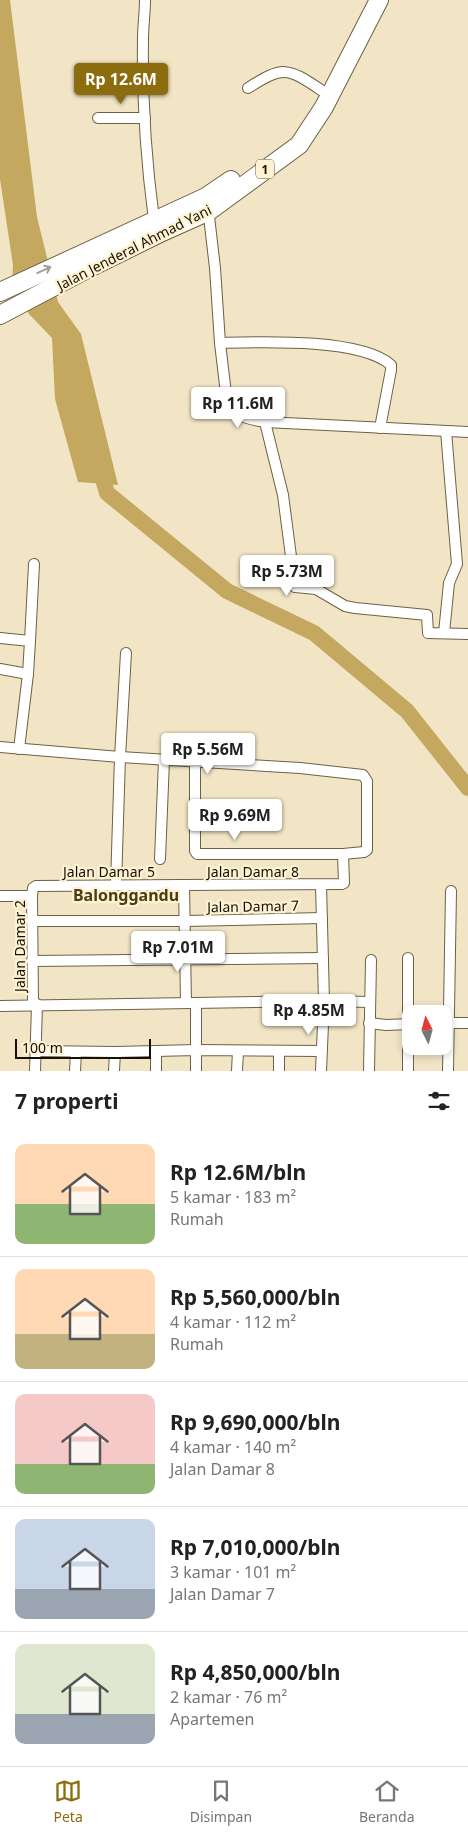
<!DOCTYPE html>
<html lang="id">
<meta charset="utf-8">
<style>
:root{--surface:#fff;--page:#f6f6f6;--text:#222;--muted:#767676;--line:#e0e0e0;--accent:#8b6d0e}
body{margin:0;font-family:"Noto Sans",sans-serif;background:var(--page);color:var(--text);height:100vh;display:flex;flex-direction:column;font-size:19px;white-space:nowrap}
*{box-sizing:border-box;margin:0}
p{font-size:16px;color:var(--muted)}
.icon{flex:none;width:28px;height:28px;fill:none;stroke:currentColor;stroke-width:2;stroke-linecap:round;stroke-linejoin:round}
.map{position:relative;height:1071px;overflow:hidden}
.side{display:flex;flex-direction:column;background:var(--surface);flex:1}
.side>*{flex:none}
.needle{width:32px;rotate:354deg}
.buttons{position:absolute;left:402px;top:1005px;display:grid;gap:10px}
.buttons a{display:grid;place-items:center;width:50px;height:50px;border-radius:10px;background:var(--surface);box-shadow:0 2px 8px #0003;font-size:25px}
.scale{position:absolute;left:15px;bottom:12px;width:136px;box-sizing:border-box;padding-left:5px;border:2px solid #141005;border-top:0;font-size:14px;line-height:18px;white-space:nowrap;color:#141005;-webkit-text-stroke:4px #fef2d2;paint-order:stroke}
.price{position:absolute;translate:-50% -42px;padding:0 11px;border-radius:5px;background:#fff;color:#222;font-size:16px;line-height:32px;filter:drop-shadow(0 1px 2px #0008)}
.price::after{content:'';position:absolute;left:50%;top:30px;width:15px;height:11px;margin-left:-8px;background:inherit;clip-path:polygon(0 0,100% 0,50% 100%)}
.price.active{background:var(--accent);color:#fff}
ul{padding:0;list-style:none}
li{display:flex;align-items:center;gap:15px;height:125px;padding:0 15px}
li+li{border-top:1px solid var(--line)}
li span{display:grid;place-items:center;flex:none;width:140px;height:100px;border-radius:10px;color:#555}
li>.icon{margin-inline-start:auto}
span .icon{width:60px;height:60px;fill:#fffc;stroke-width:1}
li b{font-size:21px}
h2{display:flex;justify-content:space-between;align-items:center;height:60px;padding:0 15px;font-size:21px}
.dock{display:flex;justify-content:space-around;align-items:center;height:70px;border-top:1px solid var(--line);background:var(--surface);font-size:14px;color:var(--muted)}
.dock a{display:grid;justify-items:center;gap:2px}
.dock .active{color:var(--accent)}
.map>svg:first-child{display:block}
.water{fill:#c4a85f}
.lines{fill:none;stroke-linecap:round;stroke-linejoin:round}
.river{stroke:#c4a85f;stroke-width:16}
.minor-casing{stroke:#6c6145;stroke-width:12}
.trunk-casing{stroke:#6c6145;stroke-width:20}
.minor{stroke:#fff;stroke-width:10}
.trunk{stroke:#fff;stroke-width:18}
.oneway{stroke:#a19f9b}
.labels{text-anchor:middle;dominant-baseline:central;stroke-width:4.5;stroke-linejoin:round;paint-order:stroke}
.shield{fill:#fef2d2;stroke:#5a5442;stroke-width:1}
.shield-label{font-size:12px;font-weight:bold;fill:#141005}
.street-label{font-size:14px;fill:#141005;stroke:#fef2d2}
.quarter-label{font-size:16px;font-weight:bold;fill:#4b3c14;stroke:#fef2d2}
</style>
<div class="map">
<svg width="468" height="1071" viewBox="0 0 468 1071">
<rect width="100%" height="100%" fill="#f1e5c5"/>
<!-- water -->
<polygon class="water" points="0,0 10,0 37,217 58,302 81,334 118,485 78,482 55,399 52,338 29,314 12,285 13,265 0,179"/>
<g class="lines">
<!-- river -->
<polyline class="river" points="98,463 107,493 227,591 314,633 407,711 468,788"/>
<!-- minor casing -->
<g class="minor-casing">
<g id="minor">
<path d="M145,0c0,13 -2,26 -2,39 -1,60 3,121 11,181"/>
<path d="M248,88c35,-22 39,-21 73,2"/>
<polyline points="98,118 145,118"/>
<path d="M208,208l7,60 5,75 7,59c7,16 23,17 38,20l203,10"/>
<path d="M220,343c41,-1 140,-5 171,22v5l-11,58"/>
<polyline points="265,422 283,495 295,587 316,589 345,606 355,608 427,615 428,633 468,634"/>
<polyline points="444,633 449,583 457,564 446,431"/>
<polyline points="0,638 30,641 28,674 19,749"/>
<polyline points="30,641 34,564"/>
<polyline points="0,669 28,674"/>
<polyline points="0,747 120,757 300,768 363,775 367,781 367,850 364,852 343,854 197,854 195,851 195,762"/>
<polyline points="160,859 164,760"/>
<polyline points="116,885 120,757 126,653"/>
<polyline points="184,885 186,1003"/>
<polyline points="0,896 32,896"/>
<polyline points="32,921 185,921 322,918"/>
<polyline points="32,961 323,958"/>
<polyline points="196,1003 196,1071"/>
<polyline points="33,1005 32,896 33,888 36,886 342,884 344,883 343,854"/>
<polyline points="0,1006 324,1001 370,1002"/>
<polyline points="369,1023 386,1025 411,1024"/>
<polyline points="444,1023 468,1023"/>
<polyline points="36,1051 115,1052 114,1071"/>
<polyline points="115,1052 196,1050 321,1051"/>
<polyline points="35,1071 37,1004"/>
<polyline points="75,1071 76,1052"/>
<polyline points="156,1071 156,1051"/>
<polyline points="237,1071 238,1051"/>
<polyline points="279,1071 279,1051"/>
<polyline points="321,1071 324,1001 321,885"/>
<polyline points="369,1071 371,960"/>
<polyline points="408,1071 408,958"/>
<polyline points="448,1071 451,891"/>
</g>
</g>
<!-- trunk casing -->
<g class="trunk-casing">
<g id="trunk">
<polyline points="0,292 206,197 231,180"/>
<polyline points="0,315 85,270 162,232 209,211 299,145 324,107 379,0"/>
</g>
</g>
<!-- minor -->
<use href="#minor" class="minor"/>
<!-- trunk -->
<use href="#trunk" class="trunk"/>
</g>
<!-- one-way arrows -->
<defs><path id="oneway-shaft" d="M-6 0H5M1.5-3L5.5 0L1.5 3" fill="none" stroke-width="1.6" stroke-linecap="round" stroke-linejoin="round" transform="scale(1.25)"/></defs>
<use class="oneway" href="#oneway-shaft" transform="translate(44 270) rotate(-25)"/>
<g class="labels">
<!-- shield labels -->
<rect class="shield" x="256" y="159.5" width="18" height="19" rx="4"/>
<g class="shield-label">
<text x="265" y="169">1</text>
</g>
<!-- street labels -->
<g class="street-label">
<text transform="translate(134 247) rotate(-27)">Jalan Jenderal Ahmad Yani</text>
<text x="109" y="871">Jalan Damar 5</text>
<text x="253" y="871">Jalan Damar 8</text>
<text transform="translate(253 906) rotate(-1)">Jalan Damar 7</text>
<text transform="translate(19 946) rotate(-90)">Jalan Damar 2</text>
</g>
<!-- quarter labels -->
<g class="quarter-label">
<text x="126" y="895">Balonggandu</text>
</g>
</g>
</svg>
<div class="buttons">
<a><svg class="needle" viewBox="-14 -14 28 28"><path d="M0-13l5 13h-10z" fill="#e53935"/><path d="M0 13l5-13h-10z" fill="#767676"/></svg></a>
</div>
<div class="scale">100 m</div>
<b class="price active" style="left:121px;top:105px">Rp 12.6M</b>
<b class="price" style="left:238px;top:429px">Rp 11.6M</b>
<b class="price" style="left:287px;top:597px">Rp 5.73M</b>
<b class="price" style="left:208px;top:775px">Rp 5.56M</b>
<b class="price" style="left:235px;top:841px">Rp 9.69M</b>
<b class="price" style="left:178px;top:973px">Rp 7.01M</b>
<b class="price" style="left:309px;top:1036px">Rp 4.85M</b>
</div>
<section class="side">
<h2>7 properti<svg class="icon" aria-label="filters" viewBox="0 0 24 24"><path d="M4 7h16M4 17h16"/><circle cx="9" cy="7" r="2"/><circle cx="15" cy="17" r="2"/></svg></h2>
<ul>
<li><span style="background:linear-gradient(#ffd9b3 60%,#8fb573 0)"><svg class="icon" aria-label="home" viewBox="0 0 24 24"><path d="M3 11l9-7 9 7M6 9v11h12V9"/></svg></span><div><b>Rp 12.6M/bln</b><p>5 kamar · 183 m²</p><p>Rumah</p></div></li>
<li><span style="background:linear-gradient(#ffd9b3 65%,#c2b280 0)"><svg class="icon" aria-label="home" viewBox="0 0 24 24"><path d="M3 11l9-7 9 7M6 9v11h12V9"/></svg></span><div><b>Rp 5,560,000/bln</b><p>4 kamar · 112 m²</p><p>Rumah</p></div></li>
<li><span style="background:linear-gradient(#f6c9c9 70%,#8fb573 0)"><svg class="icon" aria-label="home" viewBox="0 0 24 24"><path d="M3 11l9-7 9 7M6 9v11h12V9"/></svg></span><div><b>Rp 9,690,000/bln</b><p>4 kamar · 140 m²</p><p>Jalan Damar 8</p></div></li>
<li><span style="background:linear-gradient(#c9d6e8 70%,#9aa5b1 0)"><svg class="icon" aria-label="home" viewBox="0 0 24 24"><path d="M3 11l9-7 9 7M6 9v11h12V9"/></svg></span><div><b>Rp 7,010,000/bln</b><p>3 kamar · 101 m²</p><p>Jalan Damar 7</p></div></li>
<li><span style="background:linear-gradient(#dfe7d0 70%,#9aa5b1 0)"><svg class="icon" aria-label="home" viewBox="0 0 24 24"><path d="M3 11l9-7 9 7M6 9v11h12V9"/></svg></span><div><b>Rp 4,850,000/bln</b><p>2 kamar · 76 m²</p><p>Apartemen</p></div></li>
</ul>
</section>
<nav class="dock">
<a class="active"><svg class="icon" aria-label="map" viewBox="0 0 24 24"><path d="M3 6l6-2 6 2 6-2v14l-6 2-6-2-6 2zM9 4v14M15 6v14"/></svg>Peta</a>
<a><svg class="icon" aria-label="saved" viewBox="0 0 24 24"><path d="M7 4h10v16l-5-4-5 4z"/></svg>Disimpan</a>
<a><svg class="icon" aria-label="home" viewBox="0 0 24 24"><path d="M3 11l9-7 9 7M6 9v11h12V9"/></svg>Beranda</a>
</nav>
